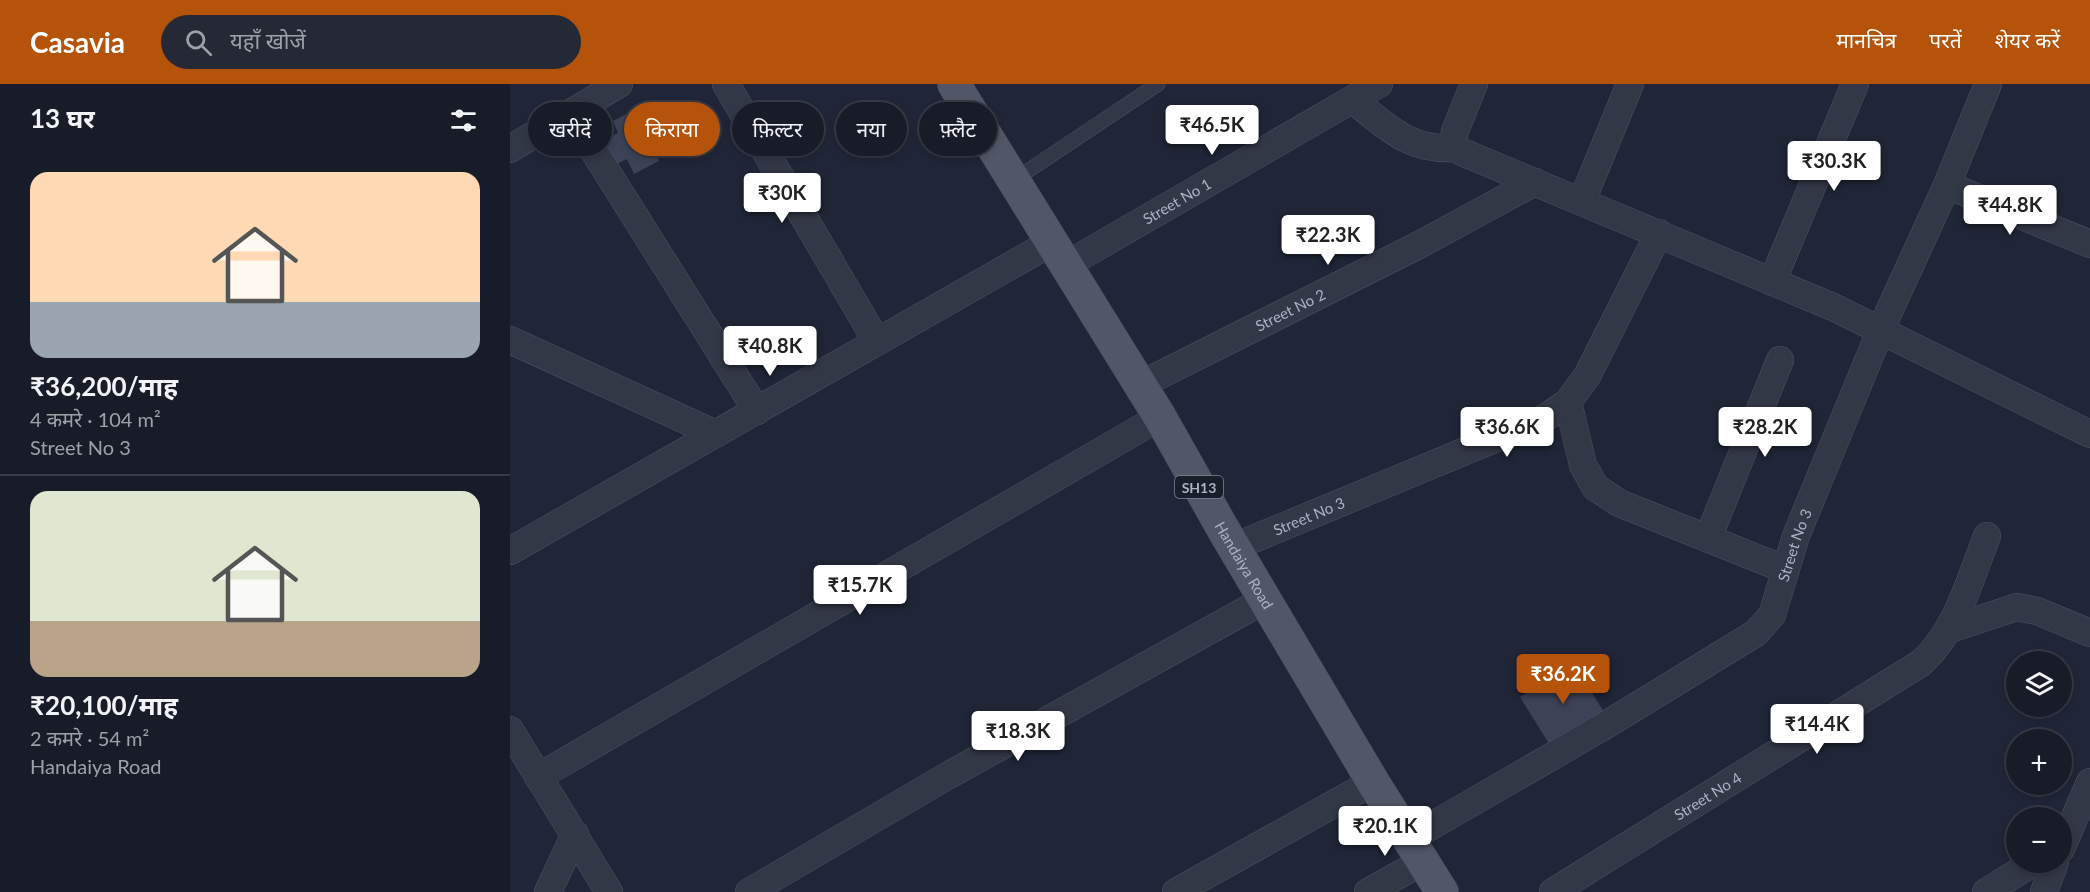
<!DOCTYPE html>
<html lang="hi">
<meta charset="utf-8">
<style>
:root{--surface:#181c29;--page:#252935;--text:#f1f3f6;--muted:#9fa1a8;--line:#363a46;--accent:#b45309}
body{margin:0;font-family:Lato,"Noto Sans Devanagari",sans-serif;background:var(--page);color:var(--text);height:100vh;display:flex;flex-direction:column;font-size:22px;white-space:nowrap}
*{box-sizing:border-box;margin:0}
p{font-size:20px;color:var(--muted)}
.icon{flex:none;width:33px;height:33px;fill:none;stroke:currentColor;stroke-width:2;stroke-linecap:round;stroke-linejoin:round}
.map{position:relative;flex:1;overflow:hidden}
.side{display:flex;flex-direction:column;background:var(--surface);width:510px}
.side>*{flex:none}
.hud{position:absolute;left:18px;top:18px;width:570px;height:54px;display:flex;gap:12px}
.fabs{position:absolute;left:1496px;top:567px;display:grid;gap:12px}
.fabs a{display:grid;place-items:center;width:66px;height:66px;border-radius:50%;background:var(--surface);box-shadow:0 3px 9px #0003,0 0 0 2px var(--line);font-size:30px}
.price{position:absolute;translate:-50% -51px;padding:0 14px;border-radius:6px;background:#fff;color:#222;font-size:20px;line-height:39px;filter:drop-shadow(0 2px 3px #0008)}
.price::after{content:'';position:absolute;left:50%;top:36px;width:18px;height:14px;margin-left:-9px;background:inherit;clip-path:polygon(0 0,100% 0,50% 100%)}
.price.active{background:var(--accent);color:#fff}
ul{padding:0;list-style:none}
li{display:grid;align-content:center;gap:12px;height:318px;padding:0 30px}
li+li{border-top:2px solid var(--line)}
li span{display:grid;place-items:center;height:186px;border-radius:18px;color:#555}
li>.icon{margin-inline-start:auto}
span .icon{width:108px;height:108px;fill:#fffc;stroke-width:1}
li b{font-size:26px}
h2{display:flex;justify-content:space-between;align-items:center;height:72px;padding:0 30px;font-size:26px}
.tag{padding:0 21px;border-radius:27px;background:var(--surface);box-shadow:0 3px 9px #0003,0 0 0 2px var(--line);font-size:21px;line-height:54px}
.tag.active{background:var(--accent);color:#fff}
header{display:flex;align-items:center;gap:36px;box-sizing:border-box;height:84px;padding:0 30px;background:var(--accent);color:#fff}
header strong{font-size:28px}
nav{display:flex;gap:33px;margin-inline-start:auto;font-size:21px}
.search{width:420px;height:54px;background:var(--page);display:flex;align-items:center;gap:15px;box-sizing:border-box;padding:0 21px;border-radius:33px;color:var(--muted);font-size:22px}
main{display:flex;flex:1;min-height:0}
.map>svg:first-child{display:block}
.building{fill:#3c4357}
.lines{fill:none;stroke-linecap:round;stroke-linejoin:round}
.lane-casing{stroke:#4e5362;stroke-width:15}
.street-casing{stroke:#4e5362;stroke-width:28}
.primary-casing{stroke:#3d4251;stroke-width:34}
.lane{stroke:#333847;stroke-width:14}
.street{stroke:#333847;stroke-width:27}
.primary{stroke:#515767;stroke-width:33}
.labels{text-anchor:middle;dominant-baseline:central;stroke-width:4.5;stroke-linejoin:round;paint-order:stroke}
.shield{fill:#191e2b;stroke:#818696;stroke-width:1.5}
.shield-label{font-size:14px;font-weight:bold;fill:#adb3c4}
.street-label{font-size:15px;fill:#adb3c4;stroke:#191e2b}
</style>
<header>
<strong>Casavia</strong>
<div class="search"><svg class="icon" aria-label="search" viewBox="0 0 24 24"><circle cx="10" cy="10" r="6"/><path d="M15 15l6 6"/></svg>यहाँ खोजें</div>
<nav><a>मानचित्र</a><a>परतें</a><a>शेयर करें</a></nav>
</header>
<main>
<section class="side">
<h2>13 घर<svg class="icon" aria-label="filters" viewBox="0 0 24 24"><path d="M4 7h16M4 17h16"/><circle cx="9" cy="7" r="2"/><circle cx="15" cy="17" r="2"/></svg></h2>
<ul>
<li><span style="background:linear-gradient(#ffd9b3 70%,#9aa5b1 0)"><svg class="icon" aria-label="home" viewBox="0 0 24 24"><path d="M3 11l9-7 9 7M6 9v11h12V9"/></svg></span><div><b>₹36,200/माह</b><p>4 कमरे · 104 m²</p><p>Street No 3</p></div></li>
<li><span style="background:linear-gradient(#dfe7d0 70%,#b9a48a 0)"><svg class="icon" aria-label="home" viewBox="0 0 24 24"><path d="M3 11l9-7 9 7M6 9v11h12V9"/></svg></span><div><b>₹20,100/माह</b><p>2 कमरे · 54 m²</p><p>Handaiya Road</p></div></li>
</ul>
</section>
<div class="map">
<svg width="1580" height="808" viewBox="0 0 1580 808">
<rect width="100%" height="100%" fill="#202637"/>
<!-- building -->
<g class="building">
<polygon points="144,16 165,60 146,70 149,77 124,90 117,75 101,83 89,59 108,49 103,37"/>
<polygon points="1064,579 1095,630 1041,663 1010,613"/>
</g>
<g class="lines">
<!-- lane casing -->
<g class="lane-casing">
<polyline id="lane" points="504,96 648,0"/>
</g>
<!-- street casing -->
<g class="street-casing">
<g id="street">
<polyline points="216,0 367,258"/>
<polyline points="964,0 945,47 943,59 945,64 952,68 1323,223 1580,350"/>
<path d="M843,16c34,27 56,51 102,48"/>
<polyline points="60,29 247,327"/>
<polyline points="0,65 109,0"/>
<polyline points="1437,101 1580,160"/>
<polyline points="1072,117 1120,0"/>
<path id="s1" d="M556,181l313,-181"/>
<polyline points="1262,198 1345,0"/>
<polyline points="0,256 206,350"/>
<path id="s2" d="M630,301l277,-139 118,-64"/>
<polyline points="1058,318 1073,381 1085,403 1109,419 1274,485"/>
<polyline points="1198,454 1270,276"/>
<path id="s3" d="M724,463l311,-129 23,-16 19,-26 72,-143"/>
<polyline points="0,467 542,158"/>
<polyline points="1440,545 1507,523 1527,527 1580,549"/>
<polyline points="0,646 99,808"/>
<polyline points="28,693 650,333"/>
<path id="s4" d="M899,755l192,-111 155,-95 16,-18 24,-79 85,-207 66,-144 41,-101"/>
<polyline points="1551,765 1580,698"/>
<polyline points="38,808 65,750"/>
<polyline points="239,808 439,691 756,515"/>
<polyline points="666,808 863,698"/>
<polyline points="858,808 914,777"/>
<path id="s5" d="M1043,808l368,-229c36,-32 49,-84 66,-127"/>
<polyline points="1476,808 1524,778"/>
<polyline points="1534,808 1545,778"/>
</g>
</g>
<!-- primary casing -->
<g class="primary-casing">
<g id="primary">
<path id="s6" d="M444,0l206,333 63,112 150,253 69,110"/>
</g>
</g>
<!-- lane -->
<use href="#lane" class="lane"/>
<!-- street -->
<use href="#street" class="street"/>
<!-- primary -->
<use href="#primary" class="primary"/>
</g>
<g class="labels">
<!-- shield labels -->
<rect class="shield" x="665" y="392" width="48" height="22" rx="4.5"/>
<g class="shield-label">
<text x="689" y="403">SH13</text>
</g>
<!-- street labels -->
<g class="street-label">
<text stroke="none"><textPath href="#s1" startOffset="128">Street No 1</textPath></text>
<text stroke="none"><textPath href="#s2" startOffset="168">Street No 2</textPath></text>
<text stroke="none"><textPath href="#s3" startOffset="81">Street No 3</textPath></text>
<text stroke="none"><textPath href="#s4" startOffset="501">Street No 3</textPath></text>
<text stroke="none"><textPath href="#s6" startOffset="562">Handaiya Road</textPath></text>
<text stroke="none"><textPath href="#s5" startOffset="182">Street No 4</textPath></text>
</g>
</g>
</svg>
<div class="fabs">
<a><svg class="icon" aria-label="layers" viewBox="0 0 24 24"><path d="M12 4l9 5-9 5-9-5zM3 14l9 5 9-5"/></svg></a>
<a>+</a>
<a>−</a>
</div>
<b class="price" style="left:702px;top:72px">₹46.5K</b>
<b class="price" style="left:1324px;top:108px">₹30.3K</b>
<b class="price" style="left:272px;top:140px">₹30K</b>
<b class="price" style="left:1500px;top:152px">₹44.8K</b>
<b class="price" style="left:818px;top:182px">₹22.3K</b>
<b class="price" style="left:260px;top:293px">₹40.8K</b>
<b class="price" style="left:997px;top:374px">₹36.6K</b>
<b class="price" style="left:1255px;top:374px">₹28.2K</b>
<b class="price" style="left:350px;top:532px">₹15.7K</b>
<b class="price active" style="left:1053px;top:621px">₹36.2K</b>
<b class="price" style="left:1307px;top:671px">₹14.4K</b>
<b class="price" style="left:508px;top:678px">₹18.3K</b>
<b class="price" style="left:875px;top:773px">₹20.1K</b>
<div class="hud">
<a class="tag">खरीदें</a>
<a class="tag active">किराया</a>
<a class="tag">फ़िल्टर</a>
<a class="tag">नया</a>
<a class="tag">फ़्लैट</a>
</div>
</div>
</main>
